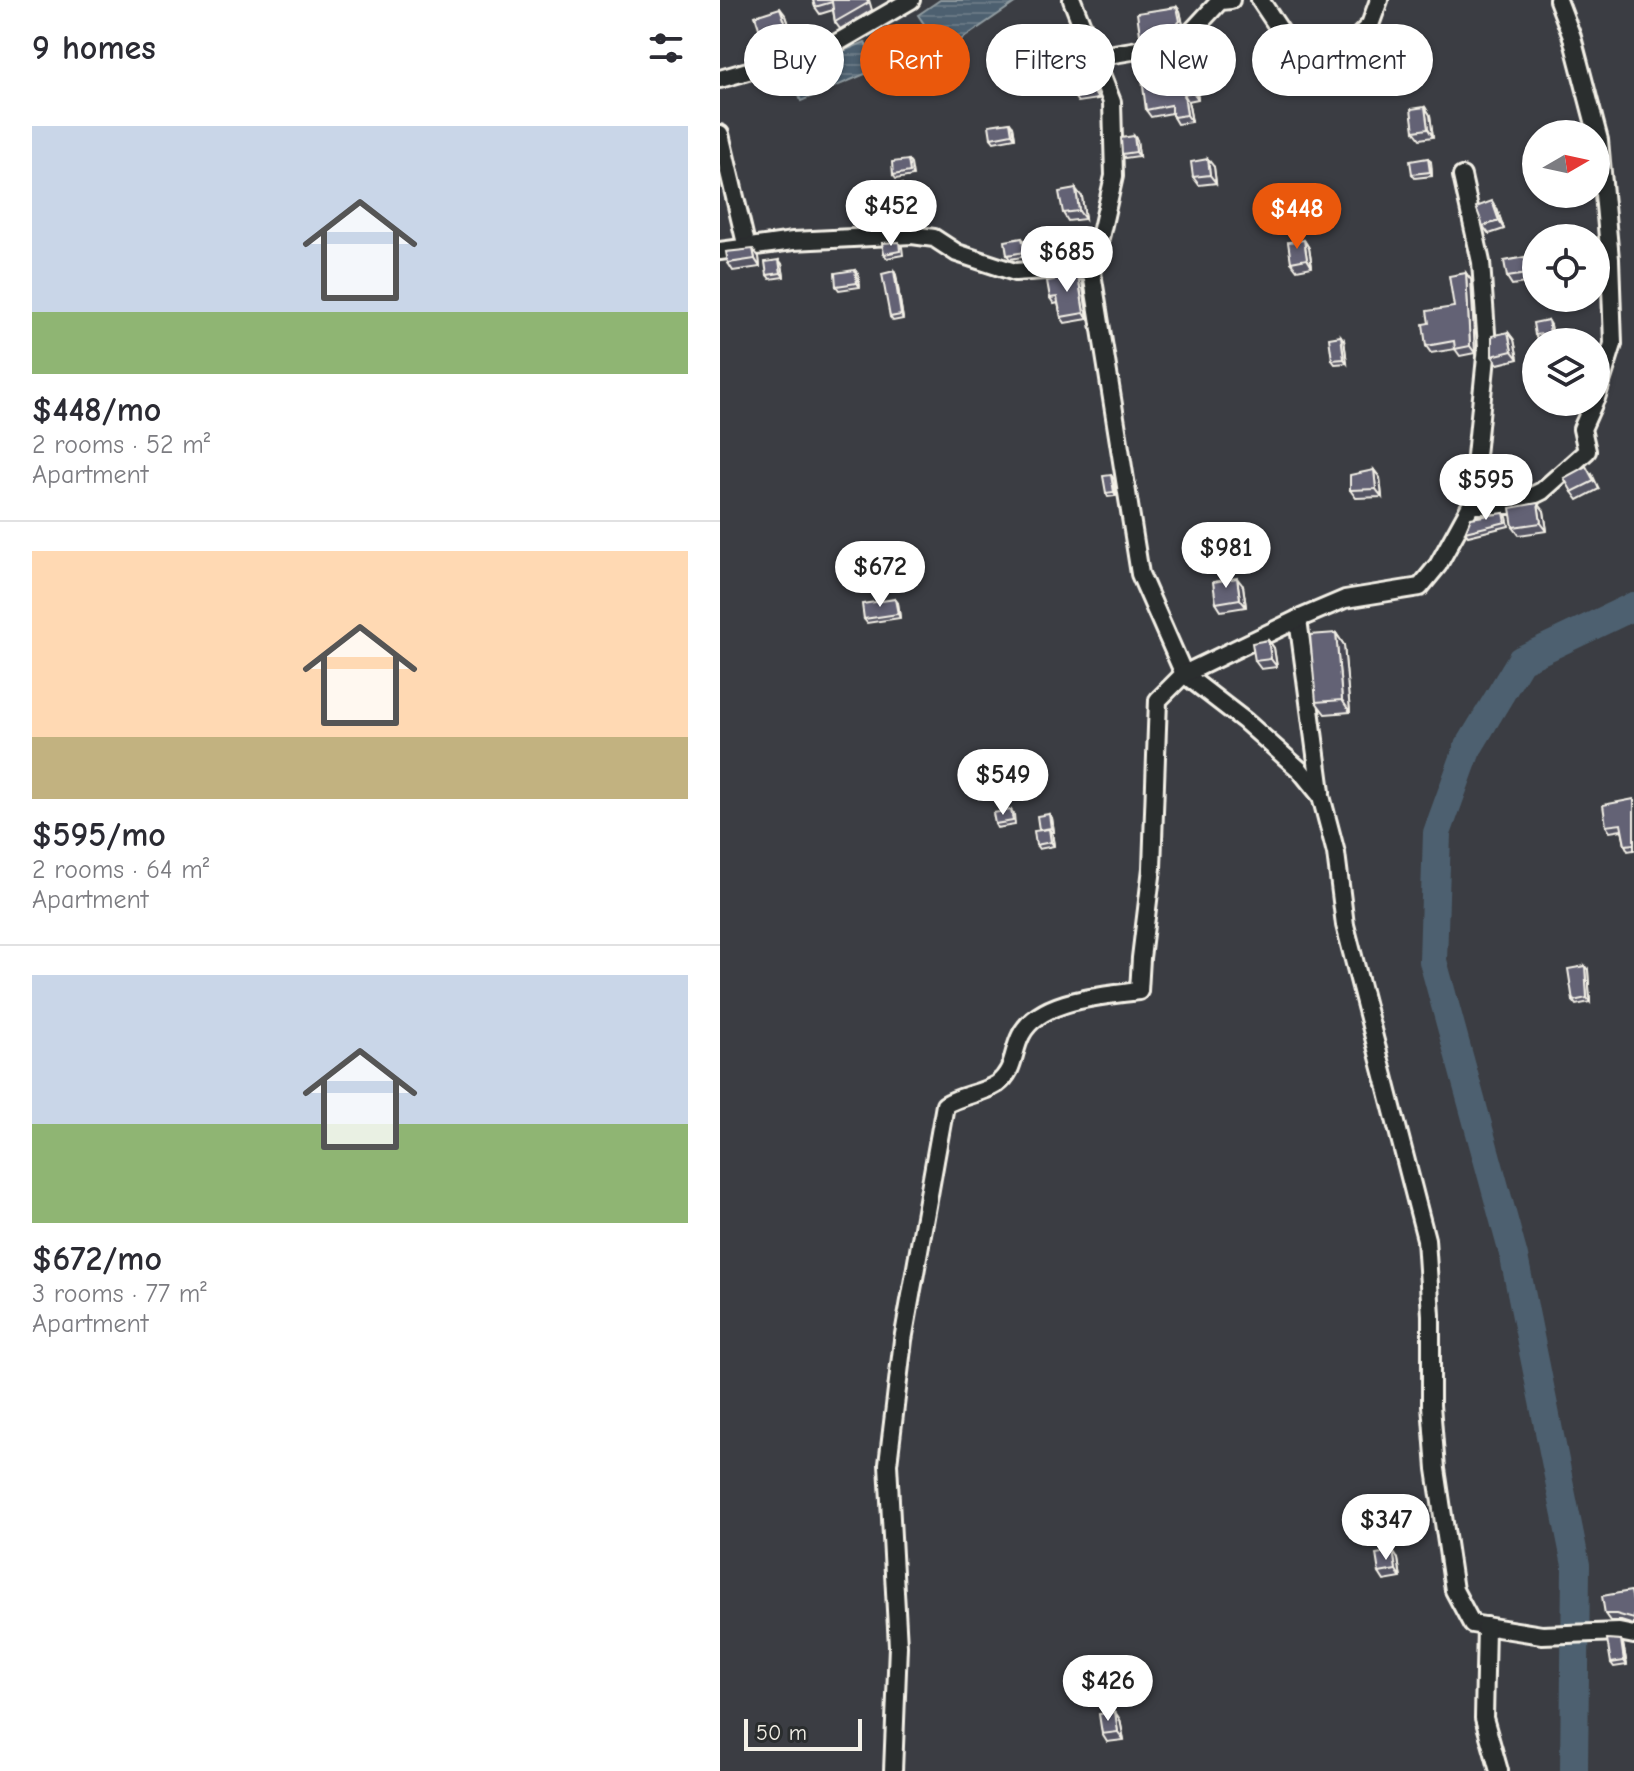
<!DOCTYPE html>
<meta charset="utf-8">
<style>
:root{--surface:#fff;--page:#f2f2f3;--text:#2b2b33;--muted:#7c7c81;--line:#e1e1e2;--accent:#ea580c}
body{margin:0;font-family:"Comic Neue",sans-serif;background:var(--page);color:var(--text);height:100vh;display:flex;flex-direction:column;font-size:30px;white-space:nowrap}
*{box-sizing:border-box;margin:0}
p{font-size:26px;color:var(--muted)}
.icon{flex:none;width:44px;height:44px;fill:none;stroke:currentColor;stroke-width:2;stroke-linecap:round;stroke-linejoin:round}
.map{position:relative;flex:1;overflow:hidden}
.panel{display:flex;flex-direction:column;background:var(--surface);width:720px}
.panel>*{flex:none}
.top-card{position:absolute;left:24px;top:24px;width:760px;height:72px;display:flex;gap:16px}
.needle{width:52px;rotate:81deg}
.buttons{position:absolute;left:802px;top:120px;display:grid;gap:16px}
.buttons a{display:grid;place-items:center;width:88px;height:88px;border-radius:50%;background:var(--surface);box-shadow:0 2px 6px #0004;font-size:40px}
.scale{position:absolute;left:24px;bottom:20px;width:118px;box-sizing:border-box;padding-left:8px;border:4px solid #f4f1e8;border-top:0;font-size:22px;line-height:28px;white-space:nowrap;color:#f4f1e8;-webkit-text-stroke:6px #2a2d2e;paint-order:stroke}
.price{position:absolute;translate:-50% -68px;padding:0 18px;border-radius:28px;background:#fff;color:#222;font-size:26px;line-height:52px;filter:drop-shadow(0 2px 4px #0008)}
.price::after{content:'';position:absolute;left:50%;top:48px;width:24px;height:18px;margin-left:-12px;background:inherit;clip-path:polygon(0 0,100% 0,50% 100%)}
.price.on{background:var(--accent);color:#fff}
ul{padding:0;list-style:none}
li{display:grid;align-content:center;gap:16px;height:424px;padding:0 32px}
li+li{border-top:2px solid var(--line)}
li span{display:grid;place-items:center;height:248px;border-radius:0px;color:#555}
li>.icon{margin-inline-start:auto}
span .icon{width:144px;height:144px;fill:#fffc;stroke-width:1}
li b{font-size:34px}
h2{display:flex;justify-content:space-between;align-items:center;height:96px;padding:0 32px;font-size:34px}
.pill{padding:0 28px;border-radius:36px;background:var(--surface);box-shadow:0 2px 6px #0004;font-size:28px;line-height:72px}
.pill.on{background:var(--accent);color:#fff}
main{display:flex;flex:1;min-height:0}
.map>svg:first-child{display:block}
.water{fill:url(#water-rules);stroke:#909ba0;stroke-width:2}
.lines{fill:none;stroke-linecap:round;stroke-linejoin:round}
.river{stroke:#4d6170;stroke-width:28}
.minor-casing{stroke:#f4f1e8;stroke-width:22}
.minor{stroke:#2a2d2e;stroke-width:16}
.wall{fill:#555464;stroke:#f4f1e8;stroke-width:2}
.shaded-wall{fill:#454551;stroke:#f4f1e8;stroke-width:2}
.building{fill:#636274;stroke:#f4f1e8;stroke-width:2}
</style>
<main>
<section class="panel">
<h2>9 homes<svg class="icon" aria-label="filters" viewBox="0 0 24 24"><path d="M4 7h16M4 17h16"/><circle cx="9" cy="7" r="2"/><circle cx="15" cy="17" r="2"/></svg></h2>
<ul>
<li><span style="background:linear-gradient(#c9d6e8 75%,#8fb573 0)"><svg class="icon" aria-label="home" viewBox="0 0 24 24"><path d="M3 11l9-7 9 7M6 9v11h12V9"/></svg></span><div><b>$448/mo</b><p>2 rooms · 52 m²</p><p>Apartment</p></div></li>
<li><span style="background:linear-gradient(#ffd9b3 75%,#c2b280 0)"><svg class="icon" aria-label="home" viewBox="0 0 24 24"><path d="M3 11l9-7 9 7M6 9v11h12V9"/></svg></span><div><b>$595/mo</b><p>2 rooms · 64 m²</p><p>Apartment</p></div></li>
<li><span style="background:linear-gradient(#c9d6e8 60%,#8fb573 0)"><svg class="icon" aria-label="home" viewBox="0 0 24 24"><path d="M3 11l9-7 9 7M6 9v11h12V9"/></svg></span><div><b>$672/mo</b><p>3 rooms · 77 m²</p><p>Apartment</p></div></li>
</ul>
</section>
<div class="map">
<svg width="914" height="1771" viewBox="0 0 914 1771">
<defs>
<pattern id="water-rules" width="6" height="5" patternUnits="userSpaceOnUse" patternTransform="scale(2)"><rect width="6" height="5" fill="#4d6170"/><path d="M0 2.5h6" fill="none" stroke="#677884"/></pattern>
</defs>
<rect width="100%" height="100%" fill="#3b3d43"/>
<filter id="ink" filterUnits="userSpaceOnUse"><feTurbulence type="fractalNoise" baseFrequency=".0125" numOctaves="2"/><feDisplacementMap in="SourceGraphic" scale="16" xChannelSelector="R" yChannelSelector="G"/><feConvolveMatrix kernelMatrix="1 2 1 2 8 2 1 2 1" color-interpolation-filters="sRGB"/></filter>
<g filter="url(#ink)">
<!-- water -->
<g class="water">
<polygon points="220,0 299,0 223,52 198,15"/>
<polygon points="145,42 157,69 81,101 70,73"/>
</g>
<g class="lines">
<!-- river -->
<polyline class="river" points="854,1771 856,1565 794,1257 713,961 717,833 747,750 801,660 914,606"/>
<!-- minor casing -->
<g class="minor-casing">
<g id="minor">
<polyline points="352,0 392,102 394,176 372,273"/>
<polyline points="540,0 564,36 617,58 650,25 659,0"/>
<polyline points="838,0 852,37 879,140 890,259 893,344 876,398"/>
<polyline points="375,57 461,43 500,1 511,0"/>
<polyline points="0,79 108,48 191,0"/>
<polyline points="0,134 27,248"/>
<polyline points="742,176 761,262 767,347 751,505"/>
<polyline points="0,251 73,241 192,235 214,238 237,253 295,272 354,268 372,273 420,574 464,674 525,721 580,770 601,796 616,853 625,925 706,1239 711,1315 711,1405 716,1469 734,1590 752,1624 822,1635 899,1632 914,1635"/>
<polyline points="578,619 601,792"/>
<polyline points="766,1626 764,1718 779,1771"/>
<path d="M173,1771l5,-125 -10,-182 15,-124 42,-235c16,-10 36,-11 52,-21 18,-13 15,-32 24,-49 18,-36 83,-39 118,-44l2,-33 11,-90 6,-168 26,-26 114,-55 47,-20 75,-12 18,-22 33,-60h43l28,-14 45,-40 -5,-22 12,-27"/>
</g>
</g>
<!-- minor -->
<use href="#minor" class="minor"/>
</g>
<!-- wall -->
<g class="wall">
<polygon points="93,0 149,0 152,10 120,29 115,22 113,10 100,14 95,7"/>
<polygon points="457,7 460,11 463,25 456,33 423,38 420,34"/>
<polygon points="66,16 73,36 48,45 42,37"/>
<polygon points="466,52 467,56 426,60 423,56"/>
<polygon points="471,79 476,86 478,99 468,101 472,122 457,124 453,117 452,113 431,117 426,110 455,81"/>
<polygon points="373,84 378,99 358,102 352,94"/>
<polygon points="705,107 710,115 713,137 700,139 694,131"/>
<polygon points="293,126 295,138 274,142 271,138"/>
<polygon points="414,136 417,140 419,156 405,158 402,154"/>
<polygon points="188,160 191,164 193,176 176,179 173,175"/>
<polygon points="711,162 712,176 695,178 692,174"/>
<polygon points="494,167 496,183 479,185 473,177"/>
<polygon points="184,188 187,205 156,209 154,205"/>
<polygon points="362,197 365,219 348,221 343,213"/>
<polygon points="777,209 784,229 769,234 763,226"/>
<polygon points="584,240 589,248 592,267 577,270 571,262"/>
<polygon points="305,242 308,256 290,259 287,255"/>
<polygon points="182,247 183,255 167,258 164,254"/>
<polygon points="39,257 40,267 13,271 8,263"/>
<polygon points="805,257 811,266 813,282 792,285 787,277"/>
<polygon points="59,260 62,264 64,277 50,279 47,275"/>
<polygon points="135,270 138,274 140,287 119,290 116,286"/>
<polygon points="174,271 176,275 183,319 173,321 170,317"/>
<polygon points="746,273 751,280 755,353 740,356 735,349 711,353 706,346 709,323 734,307"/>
<polygon points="358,276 362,282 368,319 345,323 341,317 338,303 334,304 330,298 334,280"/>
<polygon points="828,320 831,325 833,337 818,339 815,335"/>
<polygon points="788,332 794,340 798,359 778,364 772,356"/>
<polygon points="624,340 627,363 615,364 612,360"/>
<polygon points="654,470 660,478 662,497 636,498 630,490"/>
<polygon points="872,474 879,489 858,500 852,492"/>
<polygon points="394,479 396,496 388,497 386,493"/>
<polygon points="824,511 827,531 799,535 793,527"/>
<polygon points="784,513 787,517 789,526 748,536 745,532"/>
<polygon points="523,586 526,607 501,611 496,603"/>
<polygon points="175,599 178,603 180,618 147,623 144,619"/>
<polygon points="616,633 624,645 630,712 605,714 596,702"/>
<polygon points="548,640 554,648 557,667 541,669 535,661"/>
<polygon points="914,799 914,850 908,851 905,845 902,830 890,832 886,826"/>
<polygon points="291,810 294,814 295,825 277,828 275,824"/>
<polygon points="329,814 332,818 334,832 332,832 334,846 319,849 316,845 319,830"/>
<polygon points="868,970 870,1002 856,1005 853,1001"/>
<polygon points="678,1559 681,1578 664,1581 659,1573"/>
<polygon points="914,1595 914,1625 901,1621 890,1621 885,1614"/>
<polygon points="903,1644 907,1665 894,1667 891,1663"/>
<polygon points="395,1712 400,1720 404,1740 387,1742 382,1734"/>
</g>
<!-- shaded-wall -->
<g class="shaded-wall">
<polygon points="457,7 460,11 463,25 456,33 453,29"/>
<polygon points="60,8 66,16 73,36 67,28"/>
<polygon points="368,76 373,84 378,99 373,91"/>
<polygon points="471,79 476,86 478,99 473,92"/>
<polygon points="464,94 468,101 472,122 467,115"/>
<polygon points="705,107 710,115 713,137 708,129"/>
<polygon points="290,122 293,126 295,138 292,134"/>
<polygon points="414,136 417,140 419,156 416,152"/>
<polygon points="708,158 711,162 712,176 710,172"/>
<polygon points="488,159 494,167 496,183 490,175"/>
<polygon points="182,184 184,188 187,205 184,201"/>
<polygon points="356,189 362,197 365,219 359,211"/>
<polygon points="772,201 777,209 784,229 779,221"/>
<polygon points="302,238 305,242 308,256 305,252"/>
<polygon points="584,240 589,248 592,267 587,259"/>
<polygon points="33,249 39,257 40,267 35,259"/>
<polygon points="805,257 811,266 813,282 807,274"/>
<polygon points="59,260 62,264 64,277 61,273"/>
<polygon points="135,270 138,274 140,287 137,283"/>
<polygon points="174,271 176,275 183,319 181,315"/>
<polygon points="746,273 751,280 755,353 750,346"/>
<polygon points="358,276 362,282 368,319 364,313"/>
<polygon points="828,320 831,325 833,337 830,333"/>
<polygon points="788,332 794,340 798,359 792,351"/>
<polygon points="621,336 624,340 627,363 624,359"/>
<polygon points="654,470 660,478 662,497 656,489"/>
<polygon points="391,475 394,479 396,496 394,492"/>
<polygon points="818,503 824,511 827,531 821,523"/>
<polygon points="517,578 523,586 526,607 520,599"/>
<polygon points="175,599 178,603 180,618 178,614"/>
<polygon points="616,633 624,645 630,712 622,700"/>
<polygon points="548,640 554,648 557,667 551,659"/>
<polygon points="329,814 332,818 334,832 331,828"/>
<polygon points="329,829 332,833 334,846 331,842"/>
<polygon points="865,966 868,970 870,1002 867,998"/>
<polygon points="673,1551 678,1559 681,1578 676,1570"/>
<polygon points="901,1640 903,1644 907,1665 904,1661"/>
<polygon points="395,1712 400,1720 404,1740 398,1732"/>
</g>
<!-- building -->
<g class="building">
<polygon points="93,0 147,0 148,3 115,22 112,2 95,7"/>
<polygon points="457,7 460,21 453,29 420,34 417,13"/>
<polygon points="60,8 67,28 42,37 35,16"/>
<polygon points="464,48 464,52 423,56 460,50"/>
<polygon points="368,76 373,91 352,94 350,79"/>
<polygon points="451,76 452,81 471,79 473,92 464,94 467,115 453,117 451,105 426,110 422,78"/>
<polygon points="705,107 708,129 694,131 691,109"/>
<polygon points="290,122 292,134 271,138 269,125"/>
<polygon points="414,136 416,152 402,154 401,138"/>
<polygon points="708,158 710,172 692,174 690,161"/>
<polygon points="488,159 490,175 473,177 471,162"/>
<polygon points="188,160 190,172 173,175 172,162"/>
<polygon points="182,184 184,201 154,205 151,189"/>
<polygon points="356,189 359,211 343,213 339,192"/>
<polygon points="772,201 779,221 763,226 756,207"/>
<polygon points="302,238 305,252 287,255 285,241"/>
<polygon points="584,240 587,259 571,262 568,242"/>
<polygon points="179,242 180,251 164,254 162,243"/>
<polygon points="33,249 35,259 8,263 6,252"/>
<polygon points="805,257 807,274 787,277 784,261"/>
<polygon points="59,260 61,273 47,275 45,262"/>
<polygon points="135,270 137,283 116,286 115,273"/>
<polygon points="174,271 181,315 170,317 162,274"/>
<polygon points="349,273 358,276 364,313 341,317 337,297 330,298 327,281 334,280 333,274"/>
<polygon points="746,273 750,346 735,349 734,341 706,346 703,324 709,323 707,311 734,307 729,276"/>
<polygon points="828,320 830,333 815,335 813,323"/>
<polygon points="788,332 792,351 772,356 772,336"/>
<polygon points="621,336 624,359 612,360 609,338"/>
<polygon points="866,466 874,481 852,492 844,478"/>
<polygon points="654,470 656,489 630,490 630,475"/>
<polygon points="391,475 394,492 386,493 383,476"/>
<polygon points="818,503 821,523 793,527 790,508"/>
<polygon points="784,513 786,522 745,532 751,518"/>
<polygon points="517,578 520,599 496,603 493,582"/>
<polygon points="175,599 178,614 144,619 142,604"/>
<polygon points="616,633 622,700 596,702 590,635"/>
<polygon points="548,640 551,659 535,661 532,643"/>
<polygon points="914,799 914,844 905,845 901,824 886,826 883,805"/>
<polygon points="291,810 293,821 275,824 273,813"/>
<polygon points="329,814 331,828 319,830 317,816"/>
<polygon points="329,829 331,842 316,845 314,831"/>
<polygon points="865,966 867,998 853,1001 848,969"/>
<polygon points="673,1551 676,1570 659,1573 656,1554"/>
<polygon points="911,1591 914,1607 914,1619 896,1614 885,1614 882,1596"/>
<polygon points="887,1639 901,1640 904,1661 891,1663"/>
<polygon points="395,1712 398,1732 382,1734 379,1714"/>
</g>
</g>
</svg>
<div class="buttons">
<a><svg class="needle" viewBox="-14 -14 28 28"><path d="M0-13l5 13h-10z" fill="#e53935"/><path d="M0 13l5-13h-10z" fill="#7c7c81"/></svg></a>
<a><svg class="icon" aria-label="locate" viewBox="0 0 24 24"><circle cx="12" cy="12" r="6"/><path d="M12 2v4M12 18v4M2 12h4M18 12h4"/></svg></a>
<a><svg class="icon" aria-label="layers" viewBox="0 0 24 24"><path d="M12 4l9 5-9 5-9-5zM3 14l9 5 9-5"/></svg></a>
</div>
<div class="scale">50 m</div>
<b class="price" style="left:171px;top:248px">$452</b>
<b class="price on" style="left:577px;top:251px">$448</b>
<b class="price" style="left:347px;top:294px">$685</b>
<b class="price" style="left:766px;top:522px">$595</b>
<b class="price" style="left:506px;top:590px">$981</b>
<b class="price" style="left:160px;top:609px">$672</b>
<b class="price" style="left:283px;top:817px">$549</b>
<b class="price" style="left:666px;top:1562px">$347</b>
<b class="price" style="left:388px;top:1723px">$426</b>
<div class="top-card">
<a class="pill">Buy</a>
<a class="pill on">Rent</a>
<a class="pill">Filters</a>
<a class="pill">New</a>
<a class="pill">Apartment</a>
</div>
</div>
</main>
